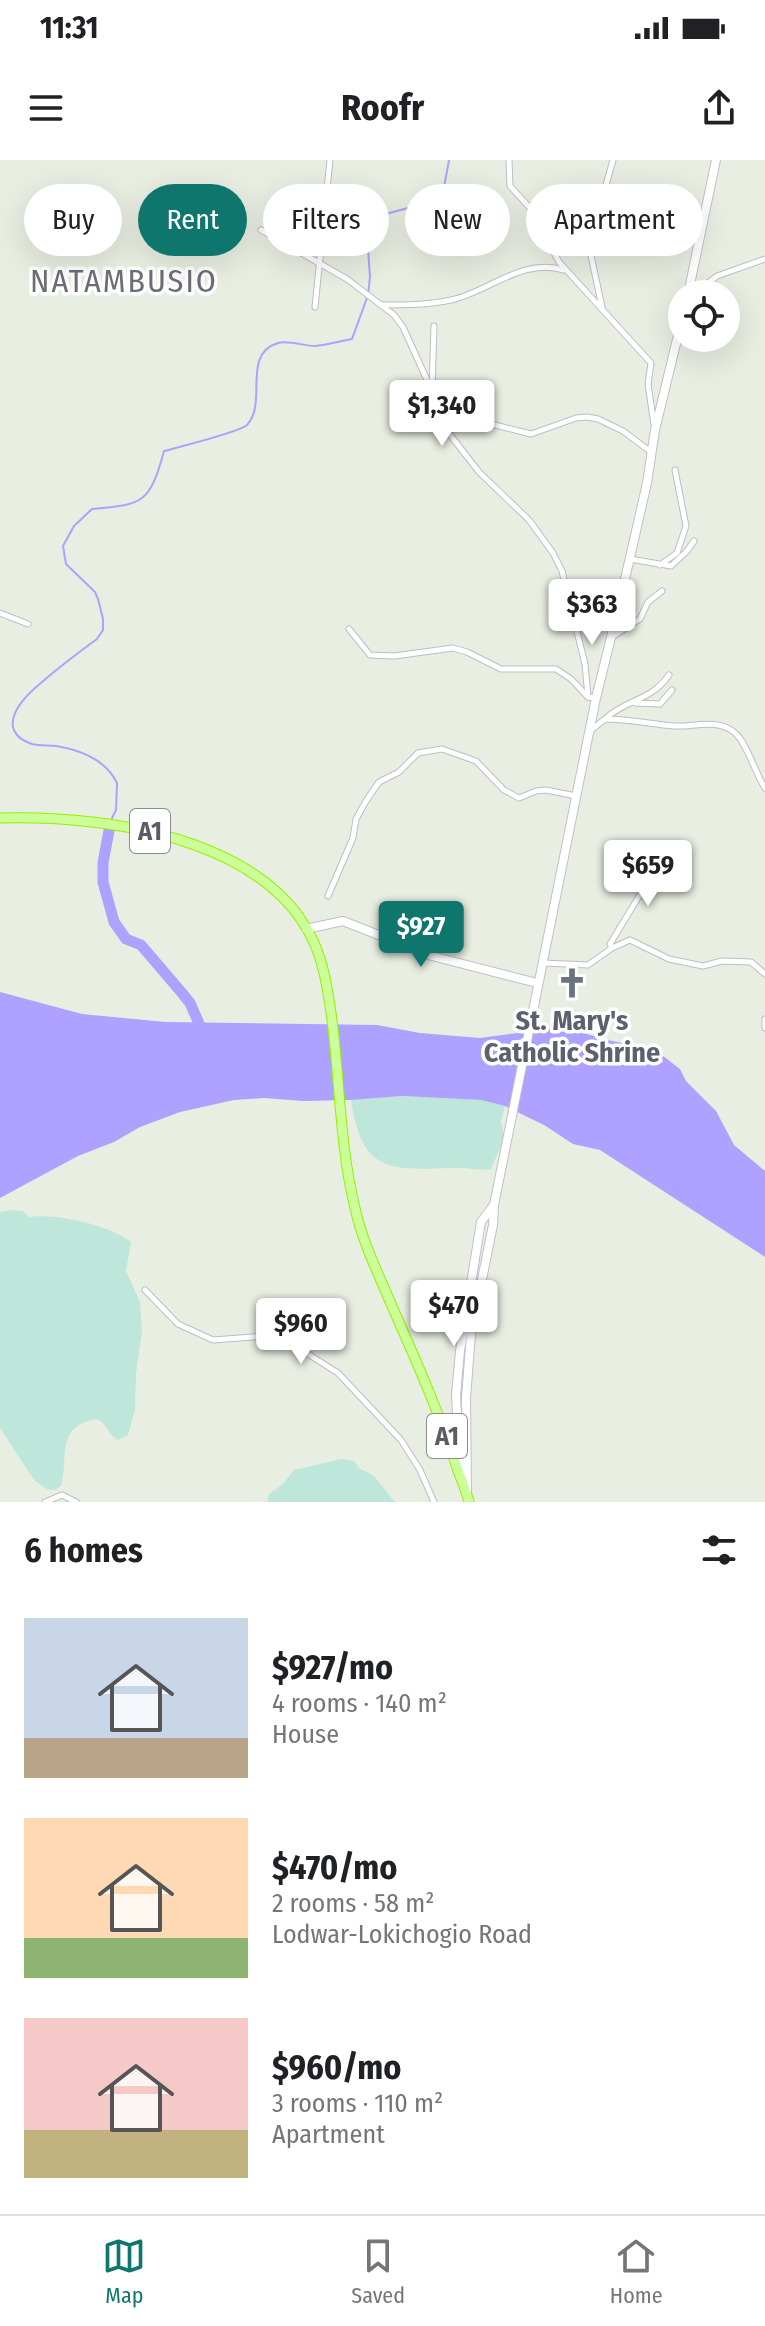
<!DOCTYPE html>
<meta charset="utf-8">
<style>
:root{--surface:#fff;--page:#f6f6f6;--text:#202124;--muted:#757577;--line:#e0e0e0;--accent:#0f766e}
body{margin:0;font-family:"Fira Sans Condensed",sans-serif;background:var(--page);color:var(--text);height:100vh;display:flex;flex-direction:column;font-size:30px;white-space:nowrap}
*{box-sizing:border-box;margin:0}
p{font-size:26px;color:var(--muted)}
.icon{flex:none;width:44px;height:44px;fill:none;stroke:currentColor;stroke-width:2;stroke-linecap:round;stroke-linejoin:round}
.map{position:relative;height:1342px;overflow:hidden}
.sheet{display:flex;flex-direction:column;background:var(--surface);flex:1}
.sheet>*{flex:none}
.guide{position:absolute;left:24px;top:24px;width:718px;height:72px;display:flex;gap:16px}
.controls{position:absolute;left:668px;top:120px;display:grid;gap:16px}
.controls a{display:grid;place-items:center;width:72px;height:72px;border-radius:50%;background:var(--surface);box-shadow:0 8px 32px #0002;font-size:40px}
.price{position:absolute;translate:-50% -68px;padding:0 18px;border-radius:8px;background:#fff;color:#222;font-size:26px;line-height:52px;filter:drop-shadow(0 2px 4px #0008)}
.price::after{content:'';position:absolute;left:50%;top:48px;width:24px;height:18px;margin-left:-12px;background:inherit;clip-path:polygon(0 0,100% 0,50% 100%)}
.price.current{background:var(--accent);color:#fff}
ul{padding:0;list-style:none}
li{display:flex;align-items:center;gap:24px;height:200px;padding:0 24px}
li span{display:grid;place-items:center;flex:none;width:224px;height:160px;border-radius:0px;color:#555}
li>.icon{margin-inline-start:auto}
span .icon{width:96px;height:96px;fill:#fffc;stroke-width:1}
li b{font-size:34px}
h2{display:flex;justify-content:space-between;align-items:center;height:96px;padding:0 24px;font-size:34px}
.tag{padding:0 28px;border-radius:36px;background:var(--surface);box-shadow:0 8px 32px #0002;font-size:28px;line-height:72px}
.tag.current{background:var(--accent);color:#fff}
.status{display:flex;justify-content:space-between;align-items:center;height:56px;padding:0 40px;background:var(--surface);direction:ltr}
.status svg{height:22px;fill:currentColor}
header{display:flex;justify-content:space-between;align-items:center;height:104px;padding:0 24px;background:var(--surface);font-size:36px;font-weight:700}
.tabs{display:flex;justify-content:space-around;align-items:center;height:112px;border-top:2px solid var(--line);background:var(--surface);font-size:22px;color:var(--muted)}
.tabs a{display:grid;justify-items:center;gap:4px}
.tabs .current{color:var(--accent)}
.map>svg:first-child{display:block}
.green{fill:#bee6da}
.water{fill:#aea1ff}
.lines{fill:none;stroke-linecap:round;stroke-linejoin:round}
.stream{stroke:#aea1ff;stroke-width:2}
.river{stroke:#aea1ff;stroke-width:11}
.minor-casing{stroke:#bfbdc4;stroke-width:7}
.secondary-casing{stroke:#c2bfc8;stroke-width:10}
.trunk-casing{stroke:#94f000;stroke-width:11}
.minor{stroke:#fff;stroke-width:5}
.secondary{stroke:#fff;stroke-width:8}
.trunk{stroke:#cdff98;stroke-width:9}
.labels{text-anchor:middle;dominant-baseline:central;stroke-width:7;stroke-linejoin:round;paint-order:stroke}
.shield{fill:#fff;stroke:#8e8c92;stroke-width:2}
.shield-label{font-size:26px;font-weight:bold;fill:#5d5b64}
.worship-label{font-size:28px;font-weight:bold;fill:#5b616d;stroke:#fff}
.quarter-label{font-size:32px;letter-spacing:2px;fill:#6e6c76;stroke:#fff}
</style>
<div class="status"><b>11:31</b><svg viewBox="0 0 49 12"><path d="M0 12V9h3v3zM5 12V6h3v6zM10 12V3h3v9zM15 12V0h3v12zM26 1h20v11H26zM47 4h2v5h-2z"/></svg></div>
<header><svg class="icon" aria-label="menu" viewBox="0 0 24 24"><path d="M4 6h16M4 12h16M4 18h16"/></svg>Roofr<svg class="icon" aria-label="share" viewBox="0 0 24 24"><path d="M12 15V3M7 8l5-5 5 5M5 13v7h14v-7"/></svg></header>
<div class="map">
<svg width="765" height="1342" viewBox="0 0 765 1342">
<rect width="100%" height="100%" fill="#e8eee2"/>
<!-- green -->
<g class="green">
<path d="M402,936l79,4 24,6 -4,15 3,18 -13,30c-17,2 -24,-2 -38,-1 -64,2 -91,5 -102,-68z"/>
<path d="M14,1050l9,1 6,6c27,-4 80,8 102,25l-5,29 14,31 2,28 -6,43 -1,36 -7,26 -10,5c-10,-5 -11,-17 -21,-21 -42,7 -28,37 -36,67l-6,4 -8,-1 -13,-9 -34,-52v-216z"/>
<polygon points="341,1299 354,1301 359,1308 374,1316 395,1342 267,1342 269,1334 282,1325 294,1310"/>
</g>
<!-- water -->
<polygon class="water" points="0,832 82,854 165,862 377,865 420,873 480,878 564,867 607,880 654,889 680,909 686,921 716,951 734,985 765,1011 765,1097 600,990 573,984 544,965 505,946 481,940 402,936 351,940 303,941 264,938 234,940 180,952 140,967 114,982 78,996 0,1038"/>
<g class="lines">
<!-- stream -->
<path class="stream" d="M112,658l4,-8 1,-27c-11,-23 -37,-33 -61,-37 -8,-1 -16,0 -24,-2 -32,-11 -19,-36 2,-55 20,-18 41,-34 63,-50l6,-9v-11l-5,-20 -3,-7 -29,-28 -3,-18 11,-20 18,-17c51,-4 58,-6 72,-58 15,-4 75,-19 83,-26 21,-22 -6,-71 31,-82 10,-3 26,3 37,3 12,-1 25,-5 37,-7l16,-44 2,-18 -3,-42 15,-20 48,-13 14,-15 5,-27"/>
<!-- river -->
<polyline class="river" points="110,665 103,703 103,722 114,762 126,779 141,785 182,833 190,843 204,875"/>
<!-- minor casing -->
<g class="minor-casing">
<g id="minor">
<polyline points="509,0 510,26 531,49 559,102 651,203 648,224 654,265"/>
<polyline points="532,49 556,56 576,55 623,38 657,40"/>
<polyline points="261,70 347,119 394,155 403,167 432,231 441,263 479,312 529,360 553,393 562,411 585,504 588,537"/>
<polyline points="694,134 717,116 765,99"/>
<path d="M381,145c23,0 47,0 70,-5 38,-8 71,-43 113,-30"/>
<polyline points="315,147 330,0"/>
<polyline points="602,147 590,91 594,67 613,0"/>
<polyline points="434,166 432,231 452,246 487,263 531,274 576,258 587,257 598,259 623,271 651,292"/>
<polyline points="630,399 671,406 687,391 694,381"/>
<polyline points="660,405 677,393 686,366 675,310"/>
<polyline points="0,453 28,464"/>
<polyline points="349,469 370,495 394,496 453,488 467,492 501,509 556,509 571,519 588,537 596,538"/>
<polyline points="612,477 640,459 648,442 662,431"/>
<polyline points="635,543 660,544 672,530"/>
<path d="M606,558c21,-19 45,-17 63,-43"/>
<path d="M590,571l15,-12c24,0 46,5 69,7 20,1 44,-8 61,7 12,10 20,40 30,55"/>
<polyline points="328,736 353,678 356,659 366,641 379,622 399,612 418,593 442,589 476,601 504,630 519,638 536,631 546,630 576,636"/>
<polyline points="612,788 610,784 658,705"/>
<polyline points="543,803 588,805 612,788 630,780 669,799 703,806 722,801 751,802 765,814"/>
<polyline points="765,859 765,868"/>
<polyline points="145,1130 178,1164 213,1180 278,1175 338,1213 401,1280 420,1310 434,1342"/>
<polyline points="45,1342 62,1335 76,1342"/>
</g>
</g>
<!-- secondary casing -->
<g class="secondary-casing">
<g id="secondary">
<polyline points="688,134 716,0"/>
<polyline points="306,769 343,761 432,796 537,823"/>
<polyline points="460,1314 456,1235 460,1191 481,1062 493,1046"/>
<polyline points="467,1335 466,1238 471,1174 493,1065 494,1045 596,538 620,441 647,323 655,270 682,159"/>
</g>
</g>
<!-- trunk casing -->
<g class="trunk-casing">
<path id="trunk" d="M0,658c113,-3 295,22 324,155 17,77 12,158 31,235 7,33 23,65 36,96 24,54 48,108 66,164 4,11 9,22 12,34"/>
</g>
<!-- minor -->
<use href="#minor" class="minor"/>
<!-- secondary -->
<use href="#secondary" class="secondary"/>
<!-- trunk -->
<use href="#trunk" class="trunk"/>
</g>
<!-- icons -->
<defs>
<g id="church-bare" transform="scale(2.4)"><path d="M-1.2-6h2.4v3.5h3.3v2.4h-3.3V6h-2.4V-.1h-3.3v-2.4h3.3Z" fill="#6b7280" stroke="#fff" stroke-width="2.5" paint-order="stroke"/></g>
</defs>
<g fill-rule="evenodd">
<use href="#church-bare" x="572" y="823"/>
</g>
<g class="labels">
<!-- shield labels -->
<g class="shield">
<rect x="130" y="649" width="40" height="44" rx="6"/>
<rect x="427" y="1254" width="40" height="44" rx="6"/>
</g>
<g class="shield-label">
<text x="150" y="671">A1</text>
<text x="447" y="1276">A1</text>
</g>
<!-- worship labels -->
<g class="worship-label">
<text x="572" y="860">St. Mary's<tspan x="572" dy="32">Catholic Shrine</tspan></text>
</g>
<!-- quarter labels -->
<g class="quarter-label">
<text x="124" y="121">NATAMBUSIO</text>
</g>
</g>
</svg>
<div class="controls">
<a><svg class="icon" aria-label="locate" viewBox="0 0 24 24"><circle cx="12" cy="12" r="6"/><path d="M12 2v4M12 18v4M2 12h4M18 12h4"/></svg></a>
</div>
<b class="price" style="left:442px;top:288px">$1,340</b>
<b class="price" style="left:592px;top:487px">$363</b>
<b class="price" style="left:648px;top:748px">$659</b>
<b class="price current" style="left:421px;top:809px">$927</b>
<b class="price" style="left:454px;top:1188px">$470</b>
<b class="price" style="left:301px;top:1206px">$960</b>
<div class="guide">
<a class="tag">Buy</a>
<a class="tag current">Rent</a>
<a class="tag">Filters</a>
<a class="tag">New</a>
<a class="tag">Apartment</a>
</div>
</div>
<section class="sheet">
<h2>6 homes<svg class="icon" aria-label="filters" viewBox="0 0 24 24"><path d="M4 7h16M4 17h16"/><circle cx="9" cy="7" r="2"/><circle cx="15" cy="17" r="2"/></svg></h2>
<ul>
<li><span style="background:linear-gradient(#c9d6e8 75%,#b9a48a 0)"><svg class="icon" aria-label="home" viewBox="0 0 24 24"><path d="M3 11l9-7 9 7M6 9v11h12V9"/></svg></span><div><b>$927/mo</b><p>4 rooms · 140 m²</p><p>House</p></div></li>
<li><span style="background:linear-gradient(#ffd9b3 75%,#8fb573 0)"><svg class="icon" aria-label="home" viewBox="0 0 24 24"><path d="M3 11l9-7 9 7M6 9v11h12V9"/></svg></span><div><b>$470/mo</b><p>2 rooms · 58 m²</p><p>Lodwar-Lokichogio Road</p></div></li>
<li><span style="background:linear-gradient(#f6c9c9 70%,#c2b280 0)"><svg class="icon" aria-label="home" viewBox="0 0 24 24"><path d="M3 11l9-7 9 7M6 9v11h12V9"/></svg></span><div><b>$960/mo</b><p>3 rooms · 110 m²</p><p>Apartment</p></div></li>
</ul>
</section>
<nav class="tabs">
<a class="current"><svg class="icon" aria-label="map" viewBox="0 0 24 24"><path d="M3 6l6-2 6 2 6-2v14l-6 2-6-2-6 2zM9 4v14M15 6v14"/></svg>Map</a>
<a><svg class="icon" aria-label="saved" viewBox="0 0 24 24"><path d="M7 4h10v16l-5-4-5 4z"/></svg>Saved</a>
<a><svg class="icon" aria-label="home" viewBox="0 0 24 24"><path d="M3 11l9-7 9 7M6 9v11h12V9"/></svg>Home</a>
</nav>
